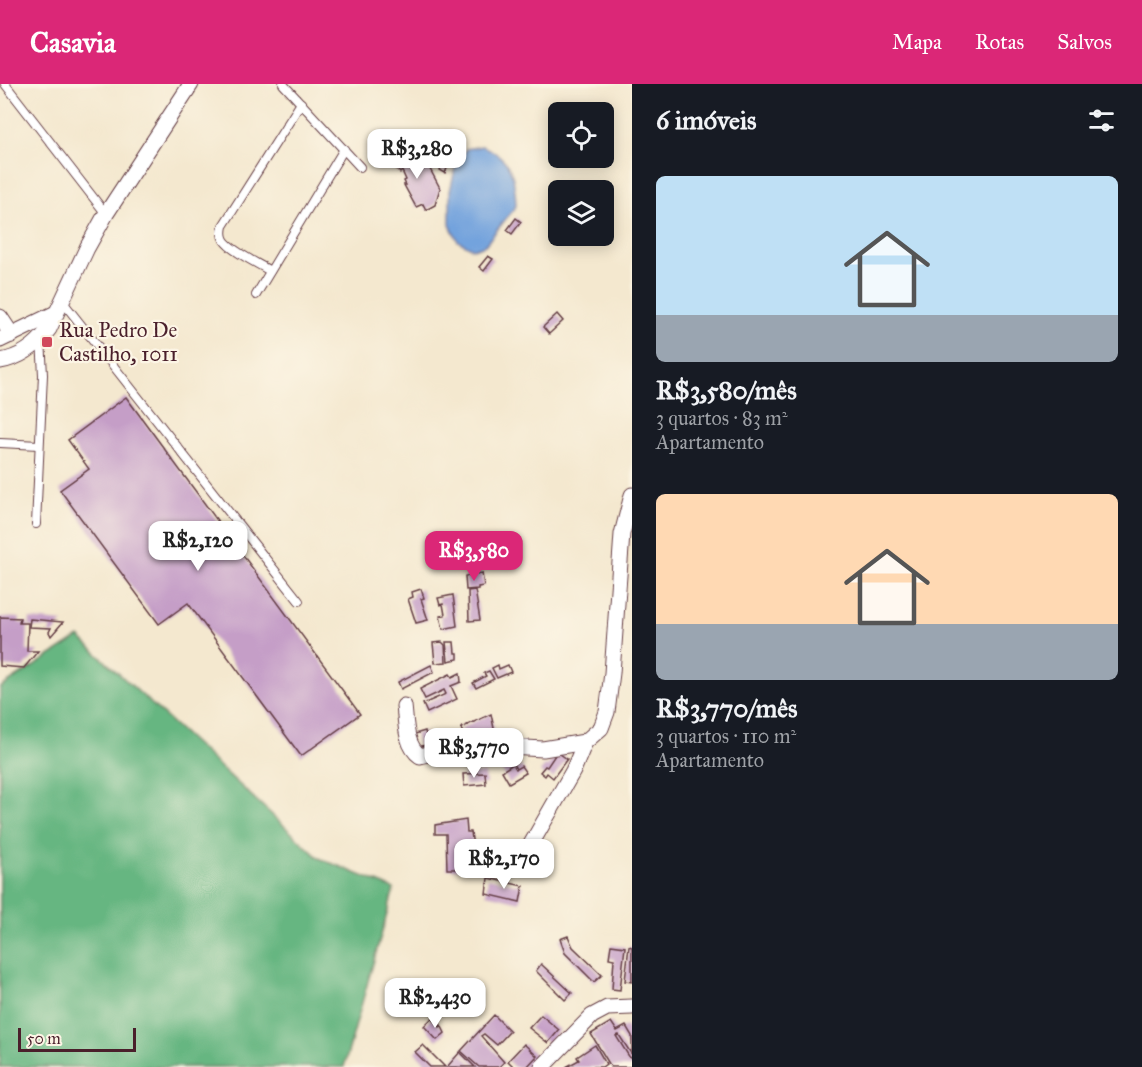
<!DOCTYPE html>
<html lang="pt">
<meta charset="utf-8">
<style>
:root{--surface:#171b24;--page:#20242c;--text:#f1f3f6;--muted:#9ea1a6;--accent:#db2777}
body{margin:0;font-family:"IM FELL Great Primer",serif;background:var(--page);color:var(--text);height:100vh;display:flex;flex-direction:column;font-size:22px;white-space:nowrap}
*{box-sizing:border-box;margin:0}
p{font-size:20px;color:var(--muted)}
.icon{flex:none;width:33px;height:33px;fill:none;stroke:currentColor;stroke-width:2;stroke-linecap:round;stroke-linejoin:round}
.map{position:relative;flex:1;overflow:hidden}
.side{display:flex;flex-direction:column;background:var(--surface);width:510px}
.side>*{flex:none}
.tools{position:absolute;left:548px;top:18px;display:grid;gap:12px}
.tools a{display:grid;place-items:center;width:66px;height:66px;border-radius:9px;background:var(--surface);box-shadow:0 3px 15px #0003;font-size:30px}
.scale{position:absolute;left:18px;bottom:15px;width:118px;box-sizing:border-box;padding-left:6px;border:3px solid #4a1f2b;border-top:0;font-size:16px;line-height:21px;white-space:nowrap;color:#4a1f2b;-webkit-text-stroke:4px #fcf5e5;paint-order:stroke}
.price{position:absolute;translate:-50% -51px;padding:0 14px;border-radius:12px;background:#fff;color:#222;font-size:20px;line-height:39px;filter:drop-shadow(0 2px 3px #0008)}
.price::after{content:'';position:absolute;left:50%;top:36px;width:18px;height:14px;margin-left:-9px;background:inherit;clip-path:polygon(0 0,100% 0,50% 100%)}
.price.selected{background:var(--accent);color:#fff}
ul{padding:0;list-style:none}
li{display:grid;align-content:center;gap:12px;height:318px;padding:0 24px}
li span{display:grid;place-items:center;height:186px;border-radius:9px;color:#555}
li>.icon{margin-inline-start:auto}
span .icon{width:108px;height:108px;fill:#fffc;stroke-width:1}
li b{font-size:26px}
h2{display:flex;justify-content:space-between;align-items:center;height:72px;padding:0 24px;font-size:26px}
header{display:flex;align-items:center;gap:36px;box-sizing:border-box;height:84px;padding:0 30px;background:var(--accent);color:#fff}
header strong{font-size:28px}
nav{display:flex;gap:33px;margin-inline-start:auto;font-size:21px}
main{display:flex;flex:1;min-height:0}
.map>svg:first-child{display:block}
.forest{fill:#66b681;stroke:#586a56;stroke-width:1.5}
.water{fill:#73a3dd;stroke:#5e6184;stroke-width:1.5}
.building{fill:#c59ec7}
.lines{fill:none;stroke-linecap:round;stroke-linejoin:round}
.service-casing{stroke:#643d44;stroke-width:10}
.minor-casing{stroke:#643d44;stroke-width:17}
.service{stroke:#fff;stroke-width:8}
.minor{stroke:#fff;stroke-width:15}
.poi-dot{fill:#d1495b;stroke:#fcf5e5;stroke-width:2}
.labels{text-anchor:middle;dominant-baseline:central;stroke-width:4.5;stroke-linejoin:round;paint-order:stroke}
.poi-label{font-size:21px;fill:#4a1f2b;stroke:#fcf5e5;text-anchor:start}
</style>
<header>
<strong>Casavia</strong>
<nav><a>Mapa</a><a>Rotas</a><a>Salvos</a></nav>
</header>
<main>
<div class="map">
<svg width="632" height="983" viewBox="0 0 632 983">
<rect width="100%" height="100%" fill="#fcf5e5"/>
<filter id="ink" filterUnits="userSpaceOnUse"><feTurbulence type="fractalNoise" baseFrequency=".0167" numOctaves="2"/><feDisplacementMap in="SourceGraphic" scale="12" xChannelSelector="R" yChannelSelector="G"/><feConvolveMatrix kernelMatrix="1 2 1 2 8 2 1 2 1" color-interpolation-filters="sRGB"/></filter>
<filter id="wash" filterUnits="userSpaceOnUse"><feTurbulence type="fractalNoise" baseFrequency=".008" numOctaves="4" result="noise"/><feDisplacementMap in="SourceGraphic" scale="24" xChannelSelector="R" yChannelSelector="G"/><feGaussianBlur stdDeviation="1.35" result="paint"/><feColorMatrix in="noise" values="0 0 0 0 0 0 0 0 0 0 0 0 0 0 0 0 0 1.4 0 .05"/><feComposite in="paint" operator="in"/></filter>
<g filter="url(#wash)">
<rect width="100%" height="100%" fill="#f4e8cf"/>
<!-- forest -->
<polygon class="forest" points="79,553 319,774 394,805 344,983 0,983 0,604"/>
<!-- water -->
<path class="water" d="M482,62c30,12 33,30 34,60l-31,39 -12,4 -15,-8 -8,-16v-34l6,-26 10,-16z"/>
<g id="blocks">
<!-- building -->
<g class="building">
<polygon points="385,47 392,54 382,64 375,57"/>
<polygon points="396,66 410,81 420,77 419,74 423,72 440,104 435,121 426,126 423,120 416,123 404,101 406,101 404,97 406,96 402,87 400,89 387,75"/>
<polygon points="445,72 451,75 445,89 440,86"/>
<polygon points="516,134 521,138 512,150 507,146"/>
<polygon points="488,172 493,175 484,187 479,183"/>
<polygon points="557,230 563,237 549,250 543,243"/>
<polygon points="126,313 360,630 301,672 188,519 159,540 60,406 89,385 68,356"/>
<polygon points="482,489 484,502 478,503 478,505 466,506 465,492"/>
<polygon points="421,505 424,514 421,515 428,536 416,539 408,515 413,513 412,508"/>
<polygon points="475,506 480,536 469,537 468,507"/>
<polygon points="453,511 457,542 443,545 440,532 445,531 443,520 440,521 438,514"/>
<polygon points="0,533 20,534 19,539 28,539 27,567 38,567 24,584 0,582"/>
<polygon points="30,535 63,538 51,552 49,548 51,544 29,543"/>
<polygon points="442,558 445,561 446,578 435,579 433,559"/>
<polygon points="446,558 454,558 455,569 458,569 458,575 448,577"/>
<polygon points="431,581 434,588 401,605 398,598"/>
<polygon points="498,581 499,585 508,581 511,588 497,594 492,584"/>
<polygon points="489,587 494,595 476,604 473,599 486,592 484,589"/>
<polygon points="460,589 461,598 451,602 457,615 427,629 423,620 446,610 444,606 425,615 420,605 450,590 452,593"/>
<polygon points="491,630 496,654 474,652 473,649 473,653 464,653 461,644"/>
<polygon points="425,647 428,660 419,663 415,650"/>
<polygon points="557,668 567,675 553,694 547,689 545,692 540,688 545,682 547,683"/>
<polygon points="513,680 516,685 521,682 526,689 509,699 502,687"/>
<polygon points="485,689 486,700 464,702 463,690"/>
<polygon points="466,736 467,748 471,748 473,763 466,764 466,767 469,767 469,772 466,772 469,785 447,785 446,750 435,750 435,741"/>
<polygon points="488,794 523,802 520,818 486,810"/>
<polygon points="568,852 573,863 602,891 594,898 565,869 560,855"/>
<polygon points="611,861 625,863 620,906 612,905 614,875 609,874"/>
<polygon points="629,862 632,863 632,898 625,897"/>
<polygon points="541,880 572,909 565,916 536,887"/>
<polygon points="414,903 421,914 411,920 404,909"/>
<polygon points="494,931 510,947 497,961 484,950 481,952 504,978 499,983 479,983 461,967"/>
<polygon points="541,931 559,946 548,959 529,944"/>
<polygon points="432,934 440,943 441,941 445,949 437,956 424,942"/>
<polygon points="611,938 617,947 626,942 632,952 632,971 619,951 616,952 630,974 632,973 632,983 611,983 591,950"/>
<polygon points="524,960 537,972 527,983 514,983 508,977"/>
<polygon points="423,961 445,983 430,983 415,968"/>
<polygon points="595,961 606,980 602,983 566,983 579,976 577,973"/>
<polygon points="460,968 475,983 447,983"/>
</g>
</g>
</g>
<g filter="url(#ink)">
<use href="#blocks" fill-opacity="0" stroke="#643d44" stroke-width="1.5"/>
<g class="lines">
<!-- service casing -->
<g class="service-casing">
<g id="service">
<polyline points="5,0 106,130"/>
<polyline points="283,0 360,83"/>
<path d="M270,187c-11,-7 -39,-20 -46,-31 -3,-5 -2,-9 -1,-14l78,-123"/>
<polyline points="256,211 344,65"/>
<polyline points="63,218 299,517"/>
<polyline points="0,359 39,361"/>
<polyline points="36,440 43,291 41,255"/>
</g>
</g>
<!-- minor casing -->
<g class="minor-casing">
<g id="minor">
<polyline points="0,233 12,251"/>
<polyline points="0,256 56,229"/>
<path d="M0,277c20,-3 37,-16 49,-32l38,-81 19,-34 85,-130"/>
<path d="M404,622c2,16 1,39 16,50l37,-9 20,-2 66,4 42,-7"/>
<polyline points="530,762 573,687 585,658 601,644 607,628 612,589 622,450 632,411"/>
<polyline points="542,983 592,932 607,924 632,923"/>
</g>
</g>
<!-- service -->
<use href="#service" class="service"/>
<!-- minor -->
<use href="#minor" class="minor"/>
</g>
</g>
<!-- markers -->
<rect class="poi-dot" x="41" y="252" width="12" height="12" rx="3"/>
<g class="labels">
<!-- poi labels -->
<g class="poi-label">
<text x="59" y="246">Rua Pedro De<tspan x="59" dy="24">Castilho, 1011</tspan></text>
</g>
</g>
</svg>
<div class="tools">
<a><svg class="icon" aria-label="locate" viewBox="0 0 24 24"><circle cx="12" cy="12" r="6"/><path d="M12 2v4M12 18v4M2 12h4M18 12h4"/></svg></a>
<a><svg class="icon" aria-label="layers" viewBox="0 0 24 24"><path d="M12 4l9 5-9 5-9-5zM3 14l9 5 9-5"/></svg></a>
</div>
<div class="scale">50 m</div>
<b class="price" style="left:417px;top:96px">R$3,280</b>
<b class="price" style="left:198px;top:488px">R$2,120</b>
<b class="price selected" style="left:474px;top:498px">R$3,580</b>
<b class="price" style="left:474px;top:695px">R$3,770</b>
<b class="price" style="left:504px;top:806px">R$2,170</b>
<b class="price" style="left:435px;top:945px">R$2,430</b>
</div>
<section class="side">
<h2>6 imóveis<svg class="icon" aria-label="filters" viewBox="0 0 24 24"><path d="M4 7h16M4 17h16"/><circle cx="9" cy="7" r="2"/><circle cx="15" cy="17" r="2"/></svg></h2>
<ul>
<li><span style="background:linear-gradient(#bfe0f5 75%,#9aa5b1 0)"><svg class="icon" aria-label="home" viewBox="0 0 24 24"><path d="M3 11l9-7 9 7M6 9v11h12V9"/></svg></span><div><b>R$3,580/mês</b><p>3 quartos · 83 m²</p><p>Apartamento</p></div></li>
<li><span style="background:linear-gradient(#ffd9b3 70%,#9aa5b1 0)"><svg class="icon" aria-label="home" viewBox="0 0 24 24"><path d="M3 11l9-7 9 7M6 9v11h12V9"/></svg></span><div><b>R$3,770/mês</b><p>3 quartos · 110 m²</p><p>Apartamento</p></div></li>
</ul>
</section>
</main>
